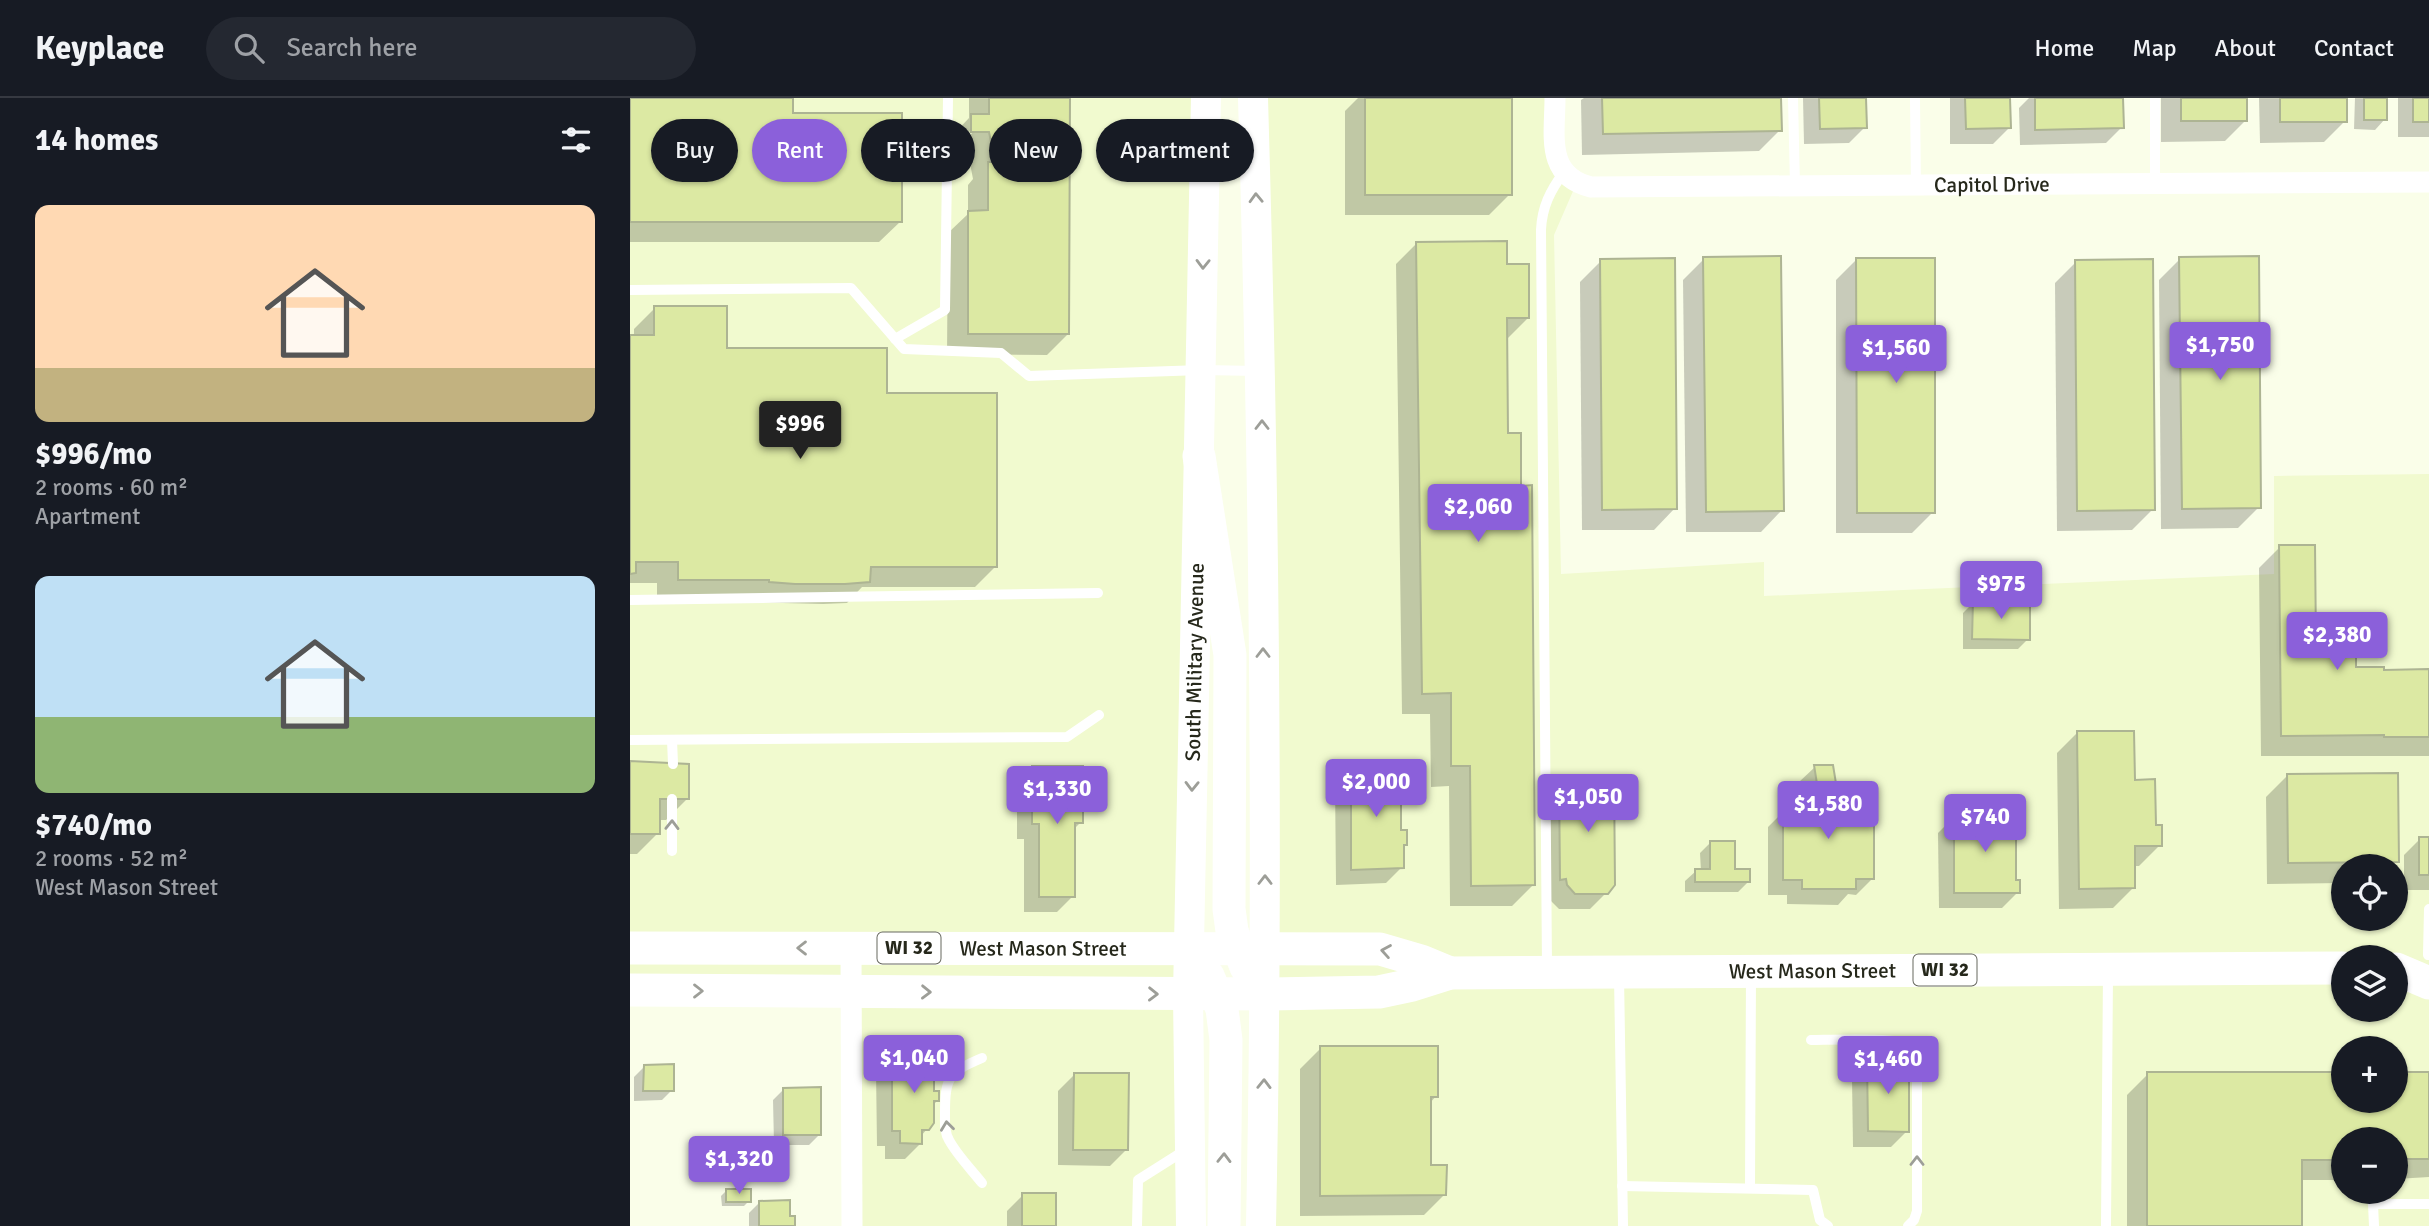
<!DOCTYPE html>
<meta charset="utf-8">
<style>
:root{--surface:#171b24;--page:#242831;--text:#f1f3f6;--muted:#9ea1a6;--line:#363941;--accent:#8b60da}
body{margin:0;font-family:Signika,sans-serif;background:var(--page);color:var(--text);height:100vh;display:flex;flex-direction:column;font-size:26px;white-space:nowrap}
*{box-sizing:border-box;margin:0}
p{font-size:23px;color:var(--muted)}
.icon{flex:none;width:38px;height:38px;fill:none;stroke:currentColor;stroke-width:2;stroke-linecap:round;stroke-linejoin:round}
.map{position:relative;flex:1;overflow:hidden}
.drawer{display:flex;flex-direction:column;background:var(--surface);width:630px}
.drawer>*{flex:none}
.banner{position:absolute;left:21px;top:21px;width:665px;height:63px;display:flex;gap:14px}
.buttons{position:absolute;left:1701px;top:756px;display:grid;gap:14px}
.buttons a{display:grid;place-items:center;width:77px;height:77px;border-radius:50%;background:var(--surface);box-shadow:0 2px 5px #0004;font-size:35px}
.price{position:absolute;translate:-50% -60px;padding:0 16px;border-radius:7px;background:var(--accent);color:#fff;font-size:23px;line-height:46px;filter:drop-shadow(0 2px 4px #0008)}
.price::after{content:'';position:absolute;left:50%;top:42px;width:21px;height:16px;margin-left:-10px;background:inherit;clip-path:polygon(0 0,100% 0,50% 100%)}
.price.on{background:#222;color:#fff}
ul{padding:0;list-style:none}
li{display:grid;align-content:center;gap:14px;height:371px;padding:0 35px}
li span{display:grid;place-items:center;height:217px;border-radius:14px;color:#555}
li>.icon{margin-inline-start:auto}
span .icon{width:126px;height:126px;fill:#fffc;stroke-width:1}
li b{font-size:30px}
h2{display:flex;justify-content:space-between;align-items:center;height:84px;padding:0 35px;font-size:30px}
.pill{padding:0 24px;border-radius:32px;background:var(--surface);box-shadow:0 2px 5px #0004;font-size:24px;line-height:63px}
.pill.on{background:var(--accent);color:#fff}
header{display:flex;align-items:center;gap:42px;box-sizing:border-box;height:98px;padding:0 35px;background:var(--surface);border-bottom:2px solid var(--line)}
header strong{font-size:33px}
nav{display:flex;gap:38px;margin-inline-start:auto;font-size:24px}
.search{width:490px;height:63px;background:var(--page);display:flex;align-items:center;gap:18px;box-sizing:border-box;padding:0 24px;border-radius:38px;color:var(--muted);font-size:26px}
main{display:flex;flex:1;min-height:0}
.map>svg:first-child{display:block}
.built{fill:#f1facf;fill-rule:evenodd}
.shadow{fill:#0003}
.building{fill:#dce9a3;stroke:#adb493;stroke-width:2}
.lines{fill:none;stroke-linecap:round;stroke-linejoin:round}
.lane{stroke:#fff;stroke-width:10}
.street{stroke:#fff;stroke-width:21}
.secondary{stroke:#fff;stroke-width:30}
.primary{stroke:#fff;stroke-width:33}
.oneway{stroke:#9d9e98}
.labels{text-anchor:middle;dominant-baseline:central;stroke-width:7;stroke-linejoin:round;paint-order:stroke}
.shield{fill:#fff;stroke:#67685f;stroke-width:2}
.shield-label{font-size:19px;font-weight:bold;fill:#26281b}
.street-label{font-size:21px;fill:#26281b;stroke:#fff}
</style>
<header>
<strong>Keyplace</strong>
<div class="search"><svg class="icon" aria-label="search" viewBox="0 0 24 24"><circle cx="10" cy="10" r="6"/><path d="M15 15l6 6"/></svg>Search here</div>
<nav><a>Home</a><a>Map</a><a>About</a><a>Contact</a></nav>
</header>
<main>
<section class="drawer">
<h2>14 homes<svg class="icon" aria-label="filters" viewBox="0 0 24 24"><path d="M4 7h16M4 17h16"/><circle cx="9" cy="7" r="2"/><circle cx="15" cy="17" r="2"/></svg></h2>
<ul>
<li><span style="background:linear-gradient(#ffd9b3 75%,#c2b280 0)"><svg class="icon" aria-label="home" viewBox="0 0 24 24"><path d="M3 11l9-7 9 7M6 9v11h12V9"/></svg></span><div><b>$996/mo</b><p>2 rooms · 60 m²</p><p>Apartment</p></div></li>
<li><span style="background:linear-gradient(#bfe0f5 65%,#8fb573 0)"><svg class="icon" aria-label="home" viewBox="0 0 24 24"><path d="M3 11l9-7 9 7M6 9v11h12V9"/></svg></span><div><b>$740/mo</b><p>2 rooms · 52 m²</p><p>West Mason Street</p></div></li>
</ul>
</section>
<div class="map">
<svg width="1799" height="1128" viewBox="0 0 1799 1128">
<rect width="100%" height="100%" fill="#fafee9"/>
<!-- built -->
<g class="built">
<polygon points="0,0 576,0 561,1128 222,1128 221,878 0,876"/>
<path d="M623,0h302v46l22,38 -23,53 7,339 203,-12v34l510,-22v-98l155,-2v752h-1168zM1713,768h53v53h-53zM1713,859h53v53h-53zM1713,950h53v53h-53zM1713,1041h53v53h-53z"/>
</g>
<!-- shadow -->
<g class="shadow">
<polygon points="0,0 162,0 162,17 271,123 249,144 0,144"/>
<polygon points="339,0 439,0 438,236 417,257 317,256 318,135 338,116 338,87 343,81 338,55 323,55 348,29 346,27 321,52 321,39 339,20"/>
<polygon points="728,0 880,0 880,96 859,117 715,117 715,13"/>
<polygon points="954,0 1150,0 1150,32 1129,53 952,57 951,2"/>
<polygon points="1173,0 1234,0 1235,29 1219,45 1174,46"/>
<polygon points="1320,0 1379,0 1379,30 1363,46 1320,46"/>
<polygon points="1399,0 1491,0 1492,29 1476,45 1390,47 1389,10"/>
<polygon points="1531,0 1616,0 1616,22 1595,43 1531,44"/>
<polygon points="1629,0 1715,0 1715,23 1694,44 1630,45"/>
<polygon points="1725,0 1756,0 1755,21 1745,32 1724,31"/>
<rect x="1768" y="0" width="31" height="39"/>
<polygon points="787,145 876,168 898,220 876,242 876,337 903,787 882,808 820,808 819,688 801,689 800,616 772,616 766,166"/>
<polygon points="1074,161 1152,412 1131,434 1056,434 1053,182"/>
<polygon points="1227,161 1303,414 1282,435 1206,435 1206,182"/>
<polygon points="1550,161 1629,409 1608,430 1531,431 1529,182"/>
<polygon points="971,163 1045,410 1024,432 952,432 950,184"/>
<polygon points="1446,164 1523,411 1502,432 1427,433 1425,185"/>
<polygon points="25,210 95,252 255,297 366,468 345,489 232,489 217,505 193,506 27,502 27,485 0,485 0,239 4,239 4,231"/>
<polygon points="1650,449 1684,548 1725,571 1753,574 1799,573 1799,658 1631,658 1629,470"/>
<polygon points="1343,505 1398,541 1388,551 1333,551 1333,515"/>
<polygon points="1448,634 1503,683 1530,747 1509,768 1503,768 1504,789 1483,810 1429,811 1427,655"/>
<polygon points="0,666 57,701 36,722 28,722 28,735 7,756 0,756"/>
<polygon points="721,667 757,687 775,746 772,749 772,769 756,785 706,787 705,683"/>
<polygon points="1185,669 1242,781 1226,797 1218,796 1208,807 1157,806 1157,797 1138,797 1138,729 1154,713 1174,713 1169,684"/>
<polygon points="403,670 451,724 443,732 443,798 427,814 394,814 394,741 387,741 387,686"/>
<polygon points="1657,678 1767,763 1762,768 1713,768 1713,785 1637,786 1636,699"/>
<polygon points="930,681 977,794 960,811 929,811 921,803 914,697"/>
<polygon points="1324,719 1385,784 1388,794 1372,810 1309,810 1308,735"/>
<polygon points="1790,741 1799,741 1799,792 1774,792 1774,757"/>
<polygon points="1081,744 1103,773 1118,784 1108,794 1055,794 1055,783 1066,773 1071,773 1070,755"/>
<polygon points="691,950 806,998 800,1005 800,1069 815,1096 794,1117 670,1118 670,971"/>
<polygon points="262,956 303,969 309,977 302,984 302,995 307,1003 302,1008 297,1031 291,1038 291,1045 275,1061 255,1061 255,1048 247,1048 246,972"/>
<polygon points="1238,964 1277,1033 1261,1049 1223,1049 1222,980"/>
<polygon points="14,969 42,992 32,1002 4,1003 4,979"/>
<polygon points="1518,976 1713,976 1713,1003 1766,1003 1766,976 1799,976 1799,1079 1766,1081 1766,1041 1713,1041 1713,1082 1670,1082 1670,1128 1497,1128 1497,997"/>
<polygon points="444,977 496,1052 480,1068 428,1067 428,993"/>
<polygon points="154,991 190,1036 179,1047 156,1047 156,1073 146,1084 123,1084 122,1056 133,1046 144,1046 143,1002"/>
<polygon points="96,1093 119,1103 114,1108 92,1108 91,1098"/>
<polygon points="393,1097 424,1128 377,1128 377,1113"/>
<polygon points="130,1104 159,1120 162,1128 119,1128 119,1115"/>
</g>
<!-- building -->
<g class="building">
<polygon points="0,0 163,0 163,15 272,15 272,124 0,124"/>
<polygon points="359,0 440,0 439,236 338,236 338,113 358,112 358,64 365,64 359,34 341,34 341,16 359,16"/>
<rect x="735" y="0" width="147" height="97"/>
<polygon points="972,0 1151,0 1152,33 973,36"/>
<polygon points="1189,0 1236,0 1237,30 1190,31"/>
<polygon points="1335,0 1380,0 1381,30 1336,31"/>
<polygon points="1405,0 1493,0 1494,30 1405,32"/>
<rect x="1551" y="0" width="66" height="23"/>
<rect x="1650" y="0" width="67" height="24"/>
<rect x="1734" y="0" width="23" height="22"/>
<rect x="1783" y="0" width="16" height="24"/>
<polygon points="877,143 877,166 899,166 899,220 877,220 878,335 891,335 891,388 902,387 905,787 841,788 840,668 821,668 821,595 792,596 786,144"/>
<polygon points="1151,158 1154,413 1076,414 1073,159"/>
<polygon points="1629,158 1631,410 1552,411 1549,159"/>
<polygon points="1045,160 1047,411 972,412 970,161"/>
<polygon points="1226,160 1305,160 1305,415 1227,415"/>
<polygon points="1523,161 1525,412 1447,413 1445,162"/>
<polygon points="24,208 97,208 97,250 257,250 257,295 367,295 367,469 241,469 240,484 215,486 165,486 139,484 139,482 48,482 48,464 6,464 6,475 0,476 0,237 24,237"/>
<polygon points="1649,447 1685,447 1686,546 1700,546 1700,554 1726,554 1726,569 1754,569 1754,572 1799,571 1799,639 1754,639 1754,637 1651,638"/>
<polygon points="1343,503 1400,504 1400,542 1342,541"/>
<polygon points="1447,633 1504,633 1505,682 1525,681 1526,727 1532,727 1532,748 1505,748 1505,790 1449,791"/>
<polygon points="0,663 59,666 59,701 30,701 30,736 0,736"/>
<polygon points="721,666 758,666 758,685 771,685 771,732 777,732 777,747 774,747 774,770 721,772"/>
<polygon points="1184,667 1203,667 1210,710 1244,710 1244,781 1226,781 1226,791 1172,791 1172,782 1153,782 1153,711 1191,711"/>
<polygon points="402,668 453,668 453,725 445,725 445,799 409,799 409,726 402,726"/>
<polygon points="1768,675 1769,764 1658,765 1657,676"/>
<polygon points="984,677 985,787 978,796 945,796 937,787 936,781 930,782 929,680"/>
<polygon points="1324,717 1386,717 1386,782 1390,782 1390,795 1324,795"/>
<rect x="1789" y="739" width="10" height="38"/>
<polygon points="1080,743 1105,743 1105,771 1120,771 1120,784 1065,784 1065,771 1080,771"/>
<polygon points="690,948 808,948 808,999 801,999 801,1067 817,1067 816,1097 690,1098"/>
<polygon points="262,955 304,955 304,967 311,967 311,978 304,978 304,993 309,993 309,1003 304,1003 304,1025 299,1032 292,1032 292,1046 270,1045 270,1033 262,1033"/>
<polygon points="1237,962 1279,962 1279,1034 1238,1033"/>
<polygon points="44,966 44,993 13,993 14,967"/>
<polygon points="1517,974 1713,974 1713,1003 1766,1003 1766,974 1799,974 1799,1061 1766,1061 1766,1041 1713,1041 1713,1062 1672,1062 1672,1128 1517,1128"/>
<polygon points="444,975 499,975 498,1052 443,1052"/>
<polygon points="191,989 191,1037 153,1037 153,990"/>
<polygon points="132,1044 158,1044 158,1074 133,1075"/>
<rect x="96" y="1091" width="25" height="13"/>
<rect x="392" y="1095" width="34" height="33"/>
<polygon points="160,1102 160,1118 165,1118 165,1128 129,1128 129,1103"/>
</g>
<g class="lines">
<!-- lane -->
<g class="lane">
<polyline points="1163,0 1165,88"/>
<polyline points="1285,0 1286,87"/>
<polyline points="1525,0 1525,86"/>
<polyline points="0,192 221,190 274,251 371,255 399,278 571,272 629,273"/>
<polyline points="265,241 315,212 318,0"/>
<polyline points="0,502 468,495"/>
<polyline points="0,642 437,639 469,617"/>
<polyline points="42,642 43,666"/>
<polyline points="42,753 42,701"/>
<polyline points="1798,857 1799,811"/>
<path d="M917,870l-6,-738c1,-23 9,-39 23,-58"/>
<polyline points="989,877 993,1128"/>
<path d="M1181,942c17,0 89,-3 99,5 4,4 6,10 7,15v151l-3,9 -6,6"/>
<path d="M352,1085c-11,-14 -25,-28 -33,-43 -5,-8 -4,-18 -4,-27 0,-36 4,-41 37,-55"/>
<polyline points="992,1088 1183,1092 1190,1122 1198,1128"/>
<polyline points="1120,1090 1121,876"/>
<polyline points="507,1128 508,1082 557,1051"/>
<polyline points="1476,1128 1478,874"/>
<polyline points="1744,1128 1743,1106 1799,1106"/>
</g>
<!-- street -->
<g class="street">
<path id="s1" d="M925,0c0,37 -10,78 36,89l838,-5"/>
<polyline points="221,850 222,1128"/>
</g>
<!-- secondary -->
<g class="secondary">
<path d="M623,0c11,376 16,752 8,1128"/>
<path id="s2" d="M561,1128l-3,-231 18,-897"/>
</g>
<!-- primary -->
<g class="primary">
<polyline points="569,358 600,557 599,811 602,833 616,869"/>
<path id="s3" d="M0,850l750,1 41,12 29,12"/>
<polyline points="1766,871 1799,885"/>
<polyline points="578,878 592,911 596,942 594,1128"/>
<path id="s4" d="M0,892l636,4 113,-2 33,-7 38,-12 893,-5"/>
</g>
</g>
<!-- one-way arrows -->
<defs><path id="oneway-chevron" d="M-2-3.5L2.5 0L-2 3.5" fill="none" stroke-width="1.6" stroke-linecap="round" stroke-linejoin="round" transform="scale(1.75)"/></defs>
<g class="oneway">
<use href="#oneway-chevron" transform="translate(626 100) rotate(-92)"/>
<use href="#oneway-chevron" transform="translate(573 166) rotate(91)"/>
<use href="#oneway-chevron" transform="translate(632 327) rotate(-90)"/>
<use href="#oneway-chevron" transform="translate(633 555) rotate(-90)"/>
<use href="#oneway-chevron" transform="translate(562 688) rotate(91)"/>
<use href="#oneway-chevron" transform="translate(42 727) rotate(-89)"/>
<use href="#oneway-chevron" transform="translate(635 782) rotate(-90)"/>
<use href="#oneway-chevron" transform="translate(172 850) rotate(-180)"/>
<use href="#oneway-chevron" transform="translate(756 853) rotate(-170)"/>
<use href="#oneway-chevron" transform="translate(68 893)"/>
<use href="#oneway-chevron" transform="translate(296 894) rotate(1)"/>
<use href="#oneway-chevron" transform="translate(523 896) rotate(1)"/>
<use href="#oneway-chevron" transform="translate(634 986) rotate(-89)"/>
<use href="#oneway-chevron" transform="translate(317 1028) rotate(-97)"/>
<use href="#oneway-chevron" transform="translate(594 1060) rotate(-89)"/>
<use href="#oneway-chevron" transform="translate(1287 1063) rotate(-90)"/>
</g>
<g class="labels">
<!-- shield labels -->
<g class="shield">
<rect x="247.5" y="834.5" width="63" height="31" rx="5"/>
<rect x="1283.5" y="856.5" width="63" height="31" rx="5"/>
</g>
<g class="shield-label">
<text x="279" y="850">WI 32</text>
<text x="1315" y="872">WI 32</text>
</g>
<!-- street labels -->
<g class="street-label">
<text stroke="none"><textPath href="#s1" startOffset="508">Capitol Drive</textPath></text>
<text stroke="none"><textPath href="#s2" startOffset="564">South Military Avenue</textPath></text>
<text stroke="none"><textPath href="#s3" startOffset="413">West Mason Street</textPath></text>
<text stroke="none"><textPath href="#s4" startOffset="1185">West Mason Street</textPath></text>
</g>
</g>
</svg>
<div class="buttons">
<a><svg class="icon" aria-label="locate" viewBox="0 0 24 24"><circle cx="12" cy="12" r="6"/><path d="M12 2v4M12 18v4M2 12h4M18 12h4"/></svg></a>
<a><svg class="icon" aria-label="layers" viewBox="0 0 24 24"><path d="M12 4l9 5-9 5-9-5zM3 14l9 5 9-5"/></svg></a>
<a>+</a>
<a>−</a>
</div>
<b class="price" style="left:1590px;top:284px">$1,750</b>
<b class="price" style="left:1266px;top:287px">$1,560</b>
<b class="price on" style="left:170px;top:363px">$996</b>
<b class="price" style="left:848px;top:446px">$2,060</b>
<b class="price" style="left:1371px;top:523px">$975</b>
<b class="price" style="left:1707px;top:574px">$2,380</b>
<b class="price" style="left:746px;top:721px">$2,000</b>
<b class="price" style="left:427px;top:728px">$1,330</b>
<b class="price" style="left:958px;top:736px">$1,050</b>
<b class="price" style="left:1198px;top:743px">$1,580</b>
<b class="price" style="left:1355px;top:756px">$740</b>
<b class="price" style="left:284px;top:997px">$1,040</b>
<b class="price" style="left:1258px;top:998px">$1,460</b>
<b class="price" style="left:109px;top:1098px">$1,320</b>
<div class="banner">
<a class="pill">Buy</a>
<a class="pill on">Rent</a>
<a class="pill">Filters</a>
<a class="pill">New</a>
<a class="pill">Apartment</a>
</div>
</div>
</main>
